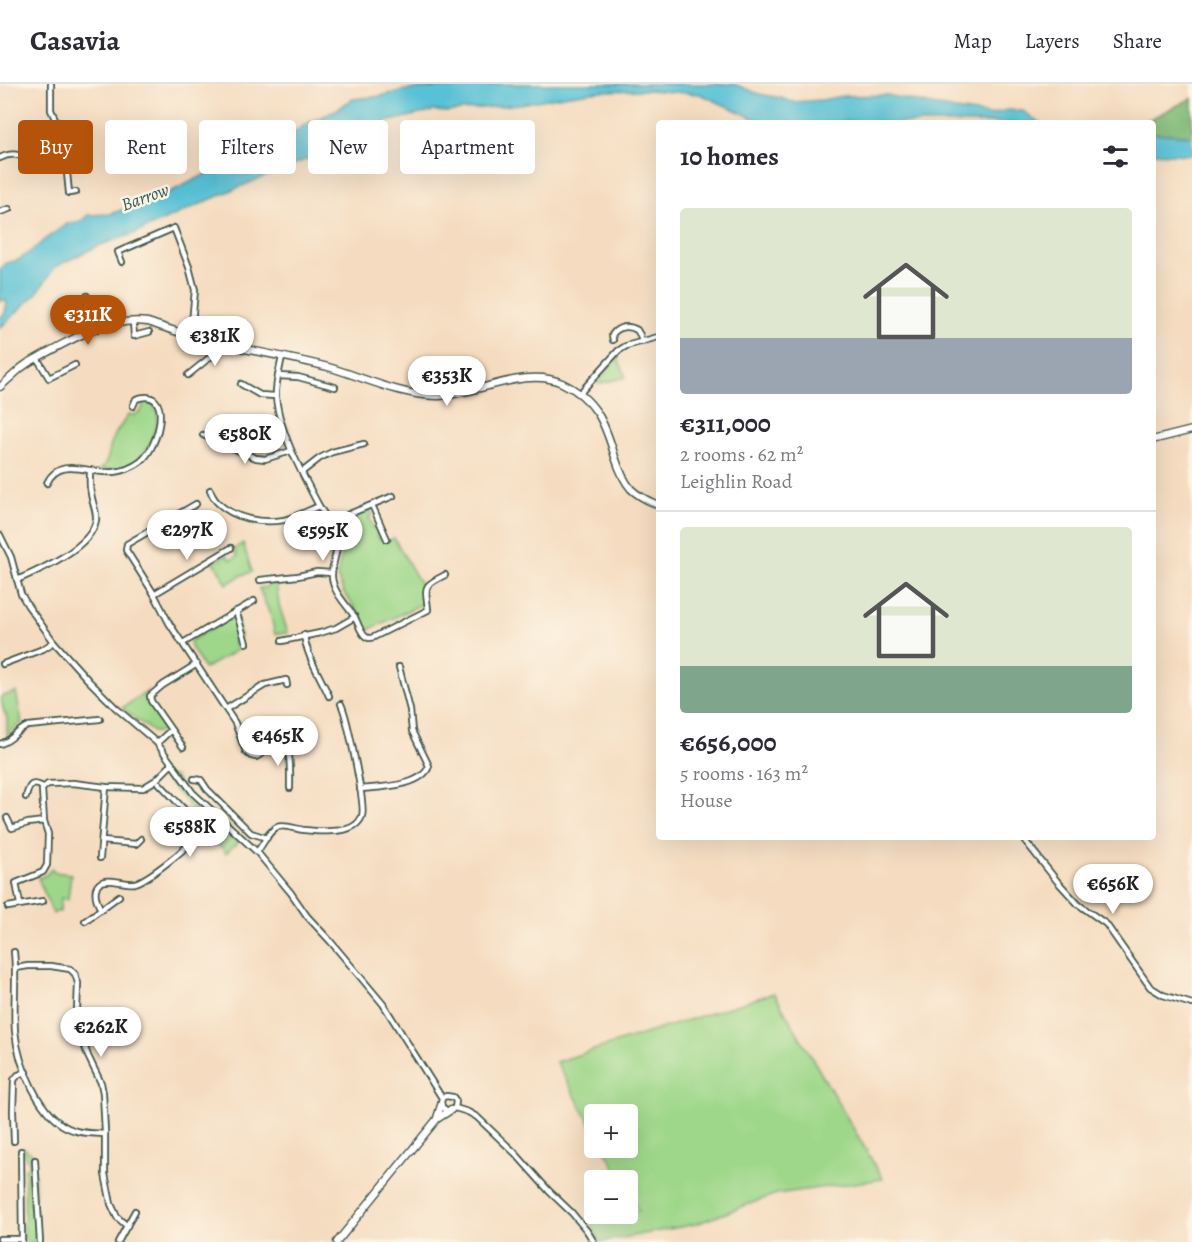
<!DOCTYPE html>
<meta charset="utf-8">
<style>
:root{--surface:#fff;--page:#f2f2f3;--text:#2b2b33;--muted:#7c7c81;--line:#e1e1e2;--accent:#b45309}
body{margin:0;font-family:Alegreya,serif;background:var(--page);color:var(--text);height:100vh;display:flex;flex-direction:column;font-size:22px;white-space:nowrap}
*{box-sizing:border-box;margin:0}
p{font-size:20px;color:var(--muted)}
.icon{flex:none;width:33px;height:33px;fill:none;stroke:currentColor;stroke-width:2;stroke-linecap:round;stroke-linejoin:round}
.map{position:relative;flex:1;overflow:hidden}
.panel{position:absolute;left:656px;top:36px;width:500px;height:720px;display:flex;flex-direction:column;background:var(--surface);border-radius:6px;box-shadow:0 6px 24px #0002}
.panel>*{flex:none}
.guide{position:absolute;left:18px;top:36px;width:548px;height:54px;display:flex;gap:12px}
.controls{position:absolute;left:584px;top:1020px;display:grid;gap:12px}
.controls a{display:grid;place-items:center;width:54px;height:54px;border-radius:6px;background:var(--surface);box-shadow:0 6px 24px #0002;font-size:30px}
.price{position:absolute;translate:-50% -51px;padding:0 14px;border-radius:21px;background:#fff;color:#222;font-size:20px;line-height:39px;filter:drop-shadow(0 2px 3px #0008)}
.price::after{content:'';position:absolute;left:50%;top:36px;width:18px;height:14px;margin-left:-9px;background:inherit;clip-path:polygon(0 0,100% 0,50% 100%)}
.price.on{background:var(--accent);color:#fff}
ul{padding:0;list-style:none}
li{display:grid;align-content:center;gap:12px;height:318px;padding:0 24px}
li+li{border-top:2px solid var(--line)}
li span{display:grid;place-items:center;height:186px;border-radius:6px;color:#555}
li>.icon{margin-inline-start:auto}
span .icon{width:108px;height:108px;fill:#fffc;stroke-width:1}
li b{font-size:26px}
h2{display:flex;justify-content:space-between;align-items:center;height:72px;padding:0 24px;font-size:26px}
.chip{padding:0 21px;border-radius:6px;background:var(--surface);box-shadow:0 6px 24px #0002;font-size:21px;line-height:54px}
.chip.on{background:var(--accent);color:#fff}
header{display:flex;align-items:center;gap:36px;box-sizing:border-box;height:84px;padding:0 30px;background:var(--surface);border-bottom:2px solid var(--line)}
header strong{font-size:28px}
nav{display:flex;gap:33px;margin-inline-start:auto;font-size:21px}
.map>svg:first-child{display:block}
.green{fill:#9ed789;stroke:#5e8a5e;stroke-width:1.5}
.forest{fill:#7eb875;stroke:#4e7a54;stroke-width:1.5}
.water{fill:#59c1d6;stroke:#3c7f85;stroke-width:1.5}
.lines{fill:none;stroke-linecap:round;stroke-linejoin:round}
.minor-casing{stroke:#3f5549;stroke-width:8}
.tertiary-casing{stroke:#3f5549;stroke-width:9}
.minor{stroke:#fff;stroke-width:4.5}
.tertiary{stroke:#fff;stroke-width:6}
.labels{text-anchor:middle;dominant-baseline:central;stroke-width:5;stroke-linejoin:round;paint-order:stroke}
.water-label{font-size:18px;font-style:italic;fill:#2e5e5c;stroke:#fcf5e5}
</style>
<header>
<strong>Casavia</strong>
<nav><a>Map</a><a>Layers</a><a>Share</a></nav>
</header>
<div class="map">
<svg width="1192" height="1158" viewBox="0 0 1192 1158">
<rect width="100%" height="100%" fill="#fcf5e5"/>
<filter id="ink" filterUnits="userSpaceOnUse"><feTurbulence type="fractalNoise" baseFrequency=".0167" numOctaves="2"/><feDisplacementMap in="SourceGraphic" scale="12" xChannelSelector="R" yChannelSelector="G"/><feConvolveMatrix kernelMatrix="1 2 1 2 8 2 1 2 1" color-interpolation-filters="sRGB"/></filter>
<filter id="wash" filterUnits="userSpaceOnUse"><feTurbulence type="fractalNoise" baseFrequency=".008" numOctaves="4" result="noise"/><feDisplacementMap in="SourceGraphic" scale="24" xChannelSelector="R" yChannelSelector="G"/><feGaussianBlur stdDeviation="1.35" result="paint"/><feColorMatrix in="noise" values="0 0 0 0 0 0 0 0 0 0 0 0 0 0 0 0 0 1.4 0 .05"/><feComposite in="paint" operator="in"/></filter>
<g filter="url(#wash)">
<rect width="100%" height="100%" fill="#f5dcc0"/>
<!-- green -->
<g class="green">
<polygon points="617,273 626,293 598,300 597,297"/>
<path d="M141,317c31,-1 10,49 -4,60 -11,8 -24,9 -37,9 10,-7 8,-21 13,-31 4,-9 10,-17 16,-25l5,1 6,-3 3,-5z"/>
<polygon points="370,426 373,430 369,433 374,444 379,442 380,447 377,451 379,455 384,455 386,458 394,454 423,504 421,509 422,520 368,546 360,531 344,509 337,493 343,464 343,454 336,440 342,436 344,440 355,435 354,431"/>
<polygon points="243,459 252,488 242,491 227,500 214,478 226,471 231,476 237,472 234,465"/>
<polygon points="269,500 276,500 279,521 288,549 275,550 271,533 259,504 267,503"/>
<polygon points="234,533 237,535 240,551 239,554 233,556 236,567 204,585 191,563 190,557 229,534"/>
<polygon points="148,607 145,613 146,616 163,642 164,646 162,648 153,648 122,624"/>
<polygon points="16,608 22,639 17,642 7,653 7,634 3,625 1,613"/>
<polygon points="168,692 174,692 183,705 207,728 200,735 196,733 197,730 164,694"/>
<polygon points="213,735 237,759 226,769 204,745"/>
<polygon points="52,784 53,788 71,790 68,815 61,814 60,828 58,827 53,830 38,794 46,791"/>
<polygon points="774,909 883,1095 776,1110 696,1140 600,1158 589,1134 639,1127 627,1105 627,1096 622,1096 604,1064 627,1064 627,1030 594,1030 594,1046 556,978"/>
<polygon points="24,1064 34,1071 35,1114 30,1118 31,1125 36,1126 38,1158 24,1158 25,1085 29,1082 29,1076 26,1075 24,1071"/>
</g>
<!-- forest -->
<polygon class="forest" points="1192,14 1192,52 1152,49 1152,39 1142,39"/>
<!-- water -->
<g class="water">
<polygon points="459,0 734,0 759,10 781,14 792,18 822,16 842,12 887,11 955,26 991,31 1007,26 1023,27 1040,39 881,39 845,37 829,39 768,39 759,37 700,10 647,6 599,7 563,12 520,20 446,28 434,27 390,37 374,43 339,62 225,109 133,150 100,161 75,173 55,183 37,209 0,244 0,234 5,229 7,218 5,216 0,217 0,185 7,179 18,176 34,165 44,156 67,140 81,137 88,131 110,130 156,114 178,104 204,91 235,79 287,55 297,46 312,37 331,29 353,15 381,12 405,6 446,3"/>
<polygon points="1152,49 1192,52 1192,71 1152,69"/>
</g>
</g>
<g filter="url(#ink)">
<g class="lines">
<!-- minor casing -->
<g class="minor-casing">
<g id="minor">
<polyline points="51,0 51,26 61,48 64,58 69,109 76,108"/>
<path d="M0,74c16,-8 22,0 37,3 10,2 18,-1 27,-5"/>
<polyline points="0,128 9,125"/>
<polyline points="122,178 118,168 174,144 189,183 195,206 191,251"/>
<polyline points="133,237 134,252 149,248"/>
<polyline points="86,249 74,227 74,222 77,218 87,212"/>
<path d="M613,256l-1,-5c6,-9 17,-10 25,-5l3,5 2,7"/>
<path d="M282,272c-2,13 -7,28 -6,41 3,34 26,77 42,107 5,10 15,20 18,32 4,14 -5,27 -4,41 1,15 14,27 22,39 4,6 6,16 11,20 3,3 5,2 9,1l54,-27c-2,-24 -7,-23 17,-35"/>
<polyline points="37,274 49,294 75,281"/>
<polyline points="188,291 219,266 222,260"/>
<polyline points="278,292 298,293 335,303"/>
<polyline points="241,300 260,311 275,312"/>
<polyline points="580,309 618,267 626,262 658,253"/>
<polyline points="203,351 256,374 265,375 291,367"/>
<polyline points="302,388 320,374 332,368 364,360"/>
<path d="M47,399c13,-28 44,-8 67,-11 9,-1 19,-5 26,-10 20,-15 34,-77 -4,-63l-3,7"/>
<path d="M210,406c2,5 4,9 7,12 17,17 45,22 67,18 12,-3 23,-9 35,-14"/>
<path d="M196,420l-69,40 -1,6 28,44 15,29 66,100 11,29c4,4 6,5 10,5l34,-20 20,-7"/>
<polyline points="372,421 387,455"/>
<polyline points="330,438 393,412"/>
<polyline points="0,451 11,473 21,510 28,522 54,558 89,597 116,624 157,659 193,709 257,768 291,809 307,832 331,858 383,920 442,1014 441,1019 442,1023 448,1027 455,1024 456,1017 453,1013 446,1012 442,1014"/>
<path d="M17,496c23,-10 75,-33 79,-60 1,-10 -4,-17 -5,-27 -2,-7 -1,-15 -1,-23"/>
<polyline points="260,496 298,492 317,488 332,489"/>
<polyline points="154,510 231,464"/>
<polyline points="236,527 246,559"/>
<path d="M304,551c3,22 16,41 25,61"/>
<polyline points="282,557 320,549 336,544 355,533"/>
<polyline points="183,559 254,517"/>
<polyline points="3,580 43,565 54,558"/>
<polyline points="226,625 265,601 286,596 287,601"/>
<path d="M285,656c6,14 5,33 5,48"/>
<polyline points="157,659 171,646"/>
<path d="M0,660c12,-3 17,-14 28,-18l72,-7"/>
<polyline points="183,663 151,617 150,612 163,601 197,580"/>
<polyline points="194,695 201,696 207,705 251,749 267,754"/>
<path d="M360,705c19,-2 62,-2 69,-23l-17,-35 -2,-21 -11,-43"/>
<path d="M26,713c3,-12 5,-16 17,-10"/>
<polyline points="7,734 12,744 28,739 44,737"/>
<polyline points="200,742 214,728"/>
<polyline points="1022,753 1057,797 1078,820 1106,840 1150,903 1163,911 1192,920"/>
<polyline points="102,757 136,760 141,755"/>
<path d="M257,768c6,-7 11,-21 20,-25 7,-3 19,2 27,3 9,1 18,2 27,1 12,0 27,-3 31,-15 4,-10 -15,-100 -21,-112"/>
<polyline points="100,774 106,703"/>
<polyline points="20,820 16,799 43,788 47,781 48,750 44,737 42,705 48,700 73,699 106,703 143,704 156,696 172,680"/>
<polyline points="8,823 43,817"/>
<path d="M101,826c-4,-7 -9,-20 -2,-26 7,-8 26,1 36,-1 14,-4 54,-36 62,-48 1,-2 3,-7 3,-9l-41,-43"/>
<polyline points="85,837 119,812"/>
<path d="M14,868c3,26 -1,52 1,79 3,32 24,88 58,99 11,4 22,3 32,4"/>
<polyline points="16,884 28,882 51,882 70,885 75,890 78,899 77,926 80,949 88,972 101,999 103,1009 105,1048 105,1090 111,1120 117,1133 127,1142"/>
<polyline points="455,1024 468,1028 477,1033 515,1069 549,1107 572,1129 587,1147 594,1158"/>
<polyline points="14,1057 13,1027 14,996 18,991 26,988"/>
<polyline points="21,1067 22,1158"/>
<polyline points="35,1076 40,1158"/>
<polyline points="0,1155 21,1155"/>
<polyline points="118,1158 135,1127"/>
</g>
</g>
<!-- tertiary casing -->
<g class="tertiary-casing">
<g id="tertiary">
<path d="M0,303l21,-19 7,-5c35,-19 78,-47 120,-41 21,7 43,15 65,20 38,9 77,15 115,25 35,10 73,29 110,29 38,-1 88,-30 124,-13 34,16 43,40 53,74 4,12 8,23 16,32 8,8 18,12 27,16"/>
<polyline points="1152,356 1192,346"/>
<polyline points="437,1034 441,1021"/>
<polyline points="337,1158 437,1035 451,1026"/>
</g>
</g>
<!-- minor -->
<use href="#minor" class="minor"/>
<!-- tertiary -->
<use href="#tertiary" class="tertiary"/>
</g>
</g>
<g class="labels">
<!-- water labels -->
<g class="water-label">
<text transform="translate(145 113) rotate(-20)">Barrow</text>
</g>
</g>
</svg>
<div class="controls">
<a>+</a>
<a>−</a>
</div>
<b class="price on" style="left:88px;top:262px">€311K</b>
<b class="price" style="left:215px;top:283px">€381K</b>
<b class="price" style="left:447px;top:323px">€353K</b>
<b class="price" style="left:245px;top:381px">€580K</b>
<b class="price" style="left:187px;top:477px">€297K</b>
<b class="price" style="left:323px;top:478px">€595K</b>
<b class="price" style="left:278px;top:683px">€465K</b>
<b class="price" style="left:190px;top:774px">€588K</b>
<b class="price" style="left:1113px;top:831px">€656K</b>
<b class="price" style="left:101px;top:974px">€262K</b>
<div class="guide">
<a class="chip on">Buy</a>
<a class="chip">Rent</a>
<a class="chip">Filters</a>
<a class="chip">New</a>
<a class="chip">Apartment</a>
</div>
<section class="panel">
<h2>10 homes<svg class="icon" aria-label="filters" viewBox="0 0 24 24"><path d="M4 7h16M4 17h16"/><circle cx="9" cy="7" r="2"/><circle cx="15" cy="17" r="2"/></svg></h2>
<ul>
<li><span style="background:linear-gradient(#dfe7d0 70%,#9aa5b1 0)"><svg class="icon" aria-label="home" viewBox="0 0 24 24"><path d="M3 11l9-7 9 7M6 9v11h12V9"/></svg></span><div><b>€311,000</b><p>2 rooms · 62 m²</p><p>Leighlin Road</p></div></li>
<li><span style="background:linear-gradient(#dfe7d0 75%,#7fa58c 0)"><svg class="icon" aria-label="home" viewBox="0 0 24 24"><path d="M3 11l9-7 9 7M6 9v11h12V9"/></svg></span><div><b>€656,000</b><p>5 rooms · 163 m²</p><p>House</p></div></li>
</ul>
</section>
</div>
